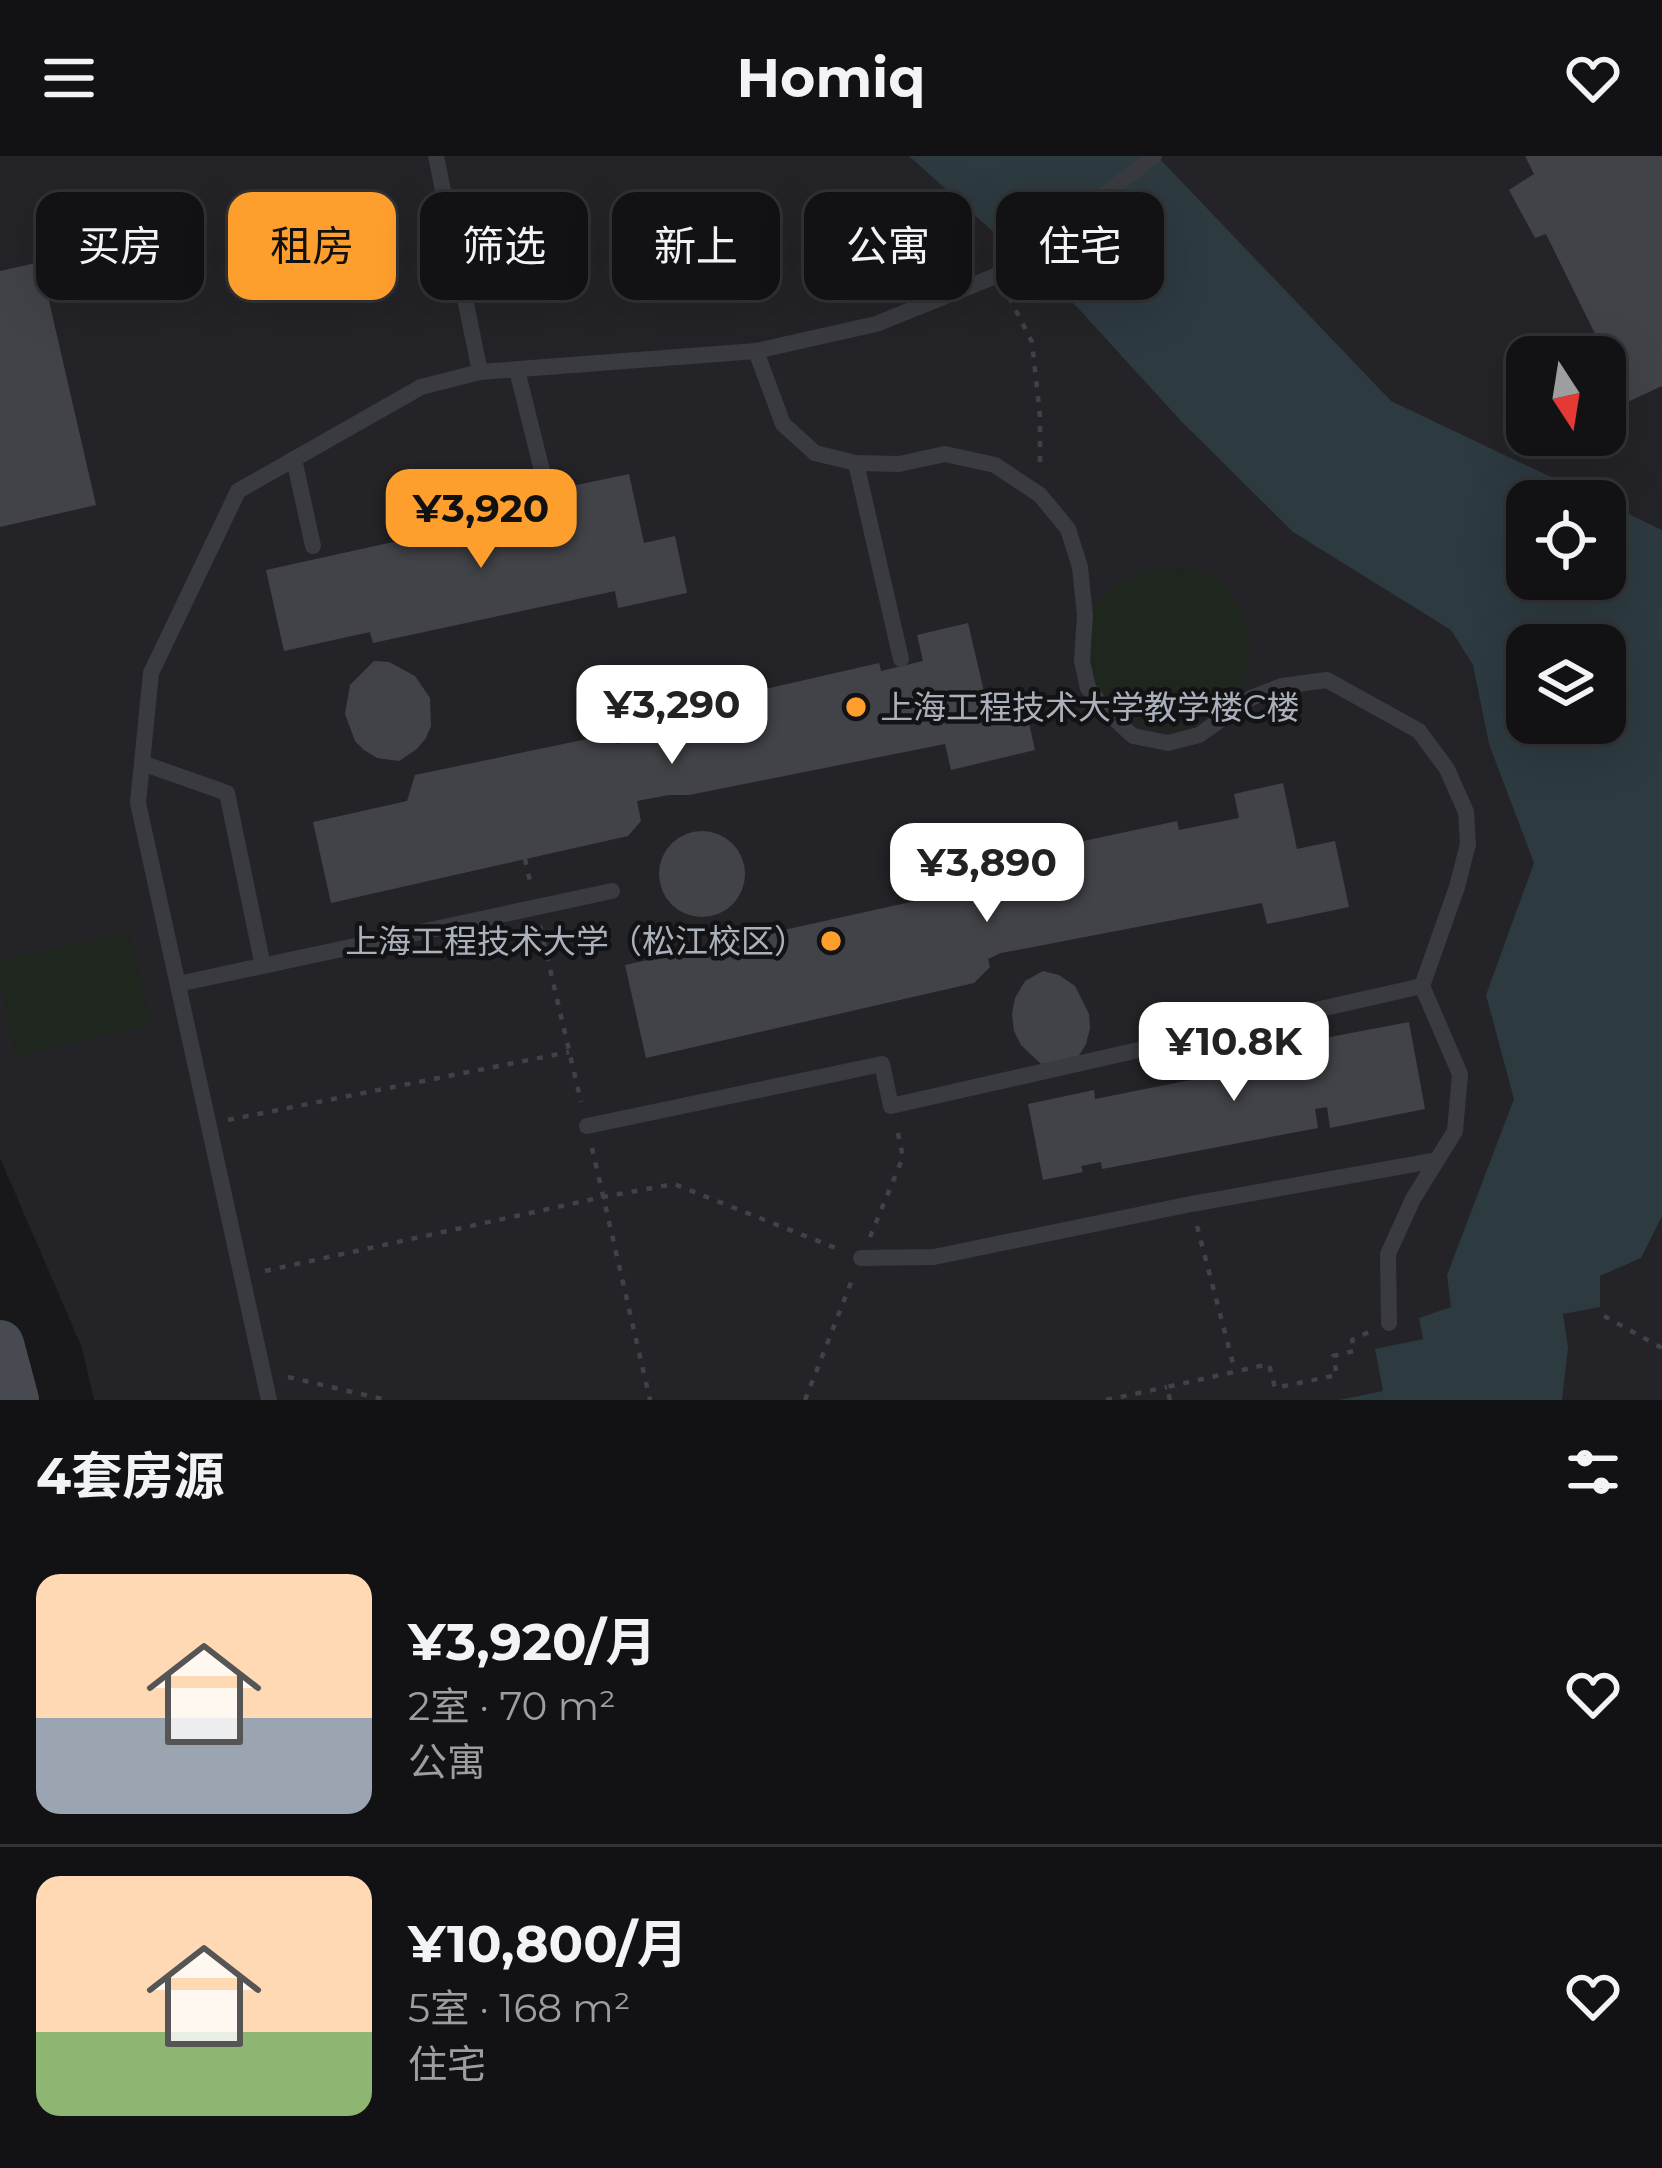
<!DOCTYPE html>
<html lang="zh">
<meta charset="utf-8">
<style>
:root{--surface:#121214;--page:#1f2022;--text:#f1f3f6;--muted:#9c9ea0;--line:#313234;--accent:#fd9e2d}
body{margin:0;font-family:Montserrat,"Noto Sans SC",sans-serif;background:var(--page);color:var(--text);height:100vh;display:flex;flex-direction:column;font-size:45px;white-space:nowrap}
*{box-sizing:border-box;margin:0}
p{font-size:39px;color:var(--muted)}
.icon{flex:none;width:66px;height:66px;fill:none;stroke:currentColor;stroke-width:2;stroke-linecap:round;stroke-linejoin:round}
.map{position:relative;height:1244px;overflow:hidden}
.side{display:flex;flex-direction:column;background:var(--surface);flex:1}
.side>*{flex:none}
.banner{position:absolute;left:36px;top:36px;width:1590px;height:108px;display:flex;gap:24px}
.needle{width:78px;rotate:168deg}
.fabs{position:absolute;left:1506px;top:180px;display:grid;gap:24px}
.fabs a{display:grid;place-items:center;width:120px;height:120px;border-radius:24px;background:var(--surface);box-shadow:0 12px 48px #0002,0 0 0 3px var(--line);font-size:60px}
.price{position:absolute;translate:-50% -102px;padding:0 27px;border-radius:24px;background:#fff;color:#222;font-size:39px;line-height:78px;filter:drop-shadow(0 3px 6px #0008)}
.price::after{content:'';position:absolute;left:50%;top:72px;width:36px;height:27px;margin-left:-18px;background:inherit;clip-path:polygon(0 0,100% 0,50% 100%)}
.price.on{background:var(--accent);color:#111}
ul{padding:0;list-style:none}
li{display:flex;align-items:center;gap:36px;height:300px;padding:0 36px}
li+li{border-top:3px solid var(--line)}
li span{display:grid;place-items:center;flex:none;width:336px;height:240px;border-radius:24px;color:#555}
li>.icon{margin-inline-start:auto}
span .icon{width:144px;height:144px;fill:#fffc;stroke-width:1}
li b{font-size:51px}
h2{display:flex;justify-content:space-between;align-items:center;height:144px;padding:0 36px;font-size:51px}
.pill{padding:0 42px;border-radius:24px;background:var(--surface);box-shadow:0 12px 48px #0002,0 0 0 3px var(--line);font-size:42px;line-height:108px}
.pill.on{background:var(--accent);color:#111}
header{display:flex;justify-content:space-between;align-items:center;height:156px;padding:0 36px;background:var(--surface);font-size:54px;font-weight:700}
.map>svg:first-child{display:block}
.built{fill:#242428;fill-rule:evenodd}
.green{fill:#1e261e}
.water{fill:#2d3a40;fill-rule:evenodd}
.building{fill:#424348}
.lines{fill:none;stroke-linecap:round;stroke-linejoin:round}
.path{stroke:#3f4247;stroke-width:4.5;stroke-dasharray:6 9;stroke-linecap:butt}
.service{stroke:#393b40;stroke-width:16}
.secondary{stroke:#474a50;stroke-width:48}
.poi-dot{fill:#fd9e2d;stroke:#131316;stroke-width:4.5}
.labels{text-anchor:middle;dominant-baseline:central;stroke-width:9;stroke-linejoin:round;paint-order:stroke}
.poi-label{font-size:33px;fill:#aab1bb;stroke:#131316;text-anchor:start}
</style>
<header><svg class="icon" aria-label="menu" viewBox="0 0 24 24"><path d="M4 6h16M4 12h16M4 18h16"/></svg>Homiq<svg class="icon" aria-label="heart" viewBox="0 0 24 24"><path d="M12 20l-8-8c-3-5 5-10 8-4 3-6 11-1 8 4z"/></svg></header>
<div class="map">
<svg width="1662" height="1244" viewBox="0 0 1662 1244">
<rect width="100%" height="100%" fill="#18181a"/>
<!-- built -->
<path class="built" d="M0,0h1662v1244h-1568l-12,-52 -82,-190zM1527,201h78v78h-78zM1527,345h78v78h-78zM1527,489h78v78h-78z"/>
<!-- green -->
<g class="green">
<path d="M1165,410l29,4 10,6 4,-7c27,23 46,56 42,92 -3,32 -42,63 -72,69 -23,4 -44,-9 -61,-22l-11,3 -18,-23 2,-75 30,-34 5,4 15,-11z"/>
<polygon points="130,776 151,869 15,900 0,830 0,804"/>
</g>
<!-- water -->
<path class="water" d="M909,0h248l234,245 210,100h-74v78h78v-76l57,27v686l-21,42 -41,18v31l-37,7 5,34 -6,52h-223l44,-9 -8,-42 48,-10 -4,-21 32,-11 -4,-32 67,-176 -28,-104 48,-132 -45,-119 -16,-79 -22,-35 -158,-98 -112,-111 -104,-114zM1527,489h78v78h-78z"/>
<!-- building -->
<g class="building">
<polygon points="1525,0 1662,0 1662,230 1619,250 1611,231 1605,234 1605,201 1578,201 1575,195 1598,184 1546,78 1535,82 1509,34 1534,18"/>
<polygon points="40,106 96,349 0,371 0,115"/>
<polygon points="629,318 644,387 675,380 687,437 618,452 615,435 373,487 370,476 284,495 266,414 557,350 553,334"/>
<polygon points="968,467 985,540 1021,532 1035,594 951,614 945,588 689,639 669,639 637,645 641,665 628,680 331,747 313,666 407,645 415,619 611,578 617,588 643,583 639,562 879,507 881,515 923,505 917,479"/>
<polygon points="374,505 389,506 415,520 430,542 431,570 426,582 417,593 399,605 377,602 364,594 355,585 345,558 350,529"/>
<polygon points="1283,627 1297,693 1335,685 1349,751 1267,768 1262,747 1001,797 988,803 990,811 974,827 646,902 625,809 988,729 985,706 1177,665 1179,674 1239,662 1234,638"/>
<circle cx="702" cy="718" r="43"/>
<polygon points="1043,815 1059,819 1075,830 1089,858 1090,872 1086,888 1077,903 1042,909 1021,889 1014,875 1012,858 1015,842 1025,825"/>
<polygon points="1409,866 1425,953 1330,972 1327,951 1315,953 1318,972 1102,1013 1101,1006 1081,1010 1083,1016 1043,1024 1028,948 1094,934 1095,943 1296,903 1293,888"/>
</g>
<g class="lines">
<!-- path -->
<g class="path">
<polyline points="1009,141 1032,186 1040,260 1040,315"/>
<polyline points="525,703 531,730"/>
<polyline points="540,770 581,946"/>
<polyline points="228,964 569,896"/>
<polyline points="592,992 650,1244"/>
<polyline points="1197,1070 1235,1215"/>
<polyline points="870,1081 903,1001 897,973"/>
<polyline points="265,1115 603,1041 674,1028 838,1093"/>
<polyline points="1604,1160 1662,1192"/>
<polyline points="288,1221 387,1244"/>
<polyline points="805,1244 852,1124"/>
<polyline points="1106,1244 1167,1231"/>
<polyline points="1170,1244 1167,1231 1269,1208 1275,1232 1337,1219 1333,1200 1354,1195 1352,1184 1369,1176"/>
</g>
<!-- service -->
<g class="service">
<polyline points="436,0 480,216"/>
<polyline points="756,195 783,268 815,297 856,307 899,308 945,298 995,309 1040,339 1068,373 1080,411 1085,460 1082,505 1088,532 1106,555 1133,580 1168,587 1199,579 1251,542 1282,530 1327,524 1419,575 1447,613 1466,656 1468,688 1457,731 1422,830 1460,918 1455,975 1413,1043 1388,1098 1389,1167"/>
<polyline points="517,214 546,331"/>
<polyline points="294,303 313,390"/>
<polyline points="856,307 901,503"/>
<polyline points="142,607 227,637 263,810"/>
<polyline points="178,828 612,735"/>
<polyline points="587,970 882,908 891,950 1422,830"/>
<polyline points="861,1102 934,1101 1191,1048 1437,1004"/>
<polyline points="269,1244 138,647 151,517 238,335 421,231 480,216 756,195 876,168 998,119 1016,108 1154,0"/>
</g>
<!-- secondary -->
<polyline class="secondary" points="0,1188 15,1244"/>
</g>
<!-- markers -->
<g class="poi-dot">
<circle cx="856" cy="551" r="12"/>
<circle cx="831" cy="785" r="12"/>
</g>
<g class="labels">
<!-- poi labels -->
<g class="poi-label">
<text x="880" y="551">上海工程技术大学教学楼C楼</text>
<text x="807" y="785" text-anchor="end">上海工程技术大学（松江校区）</text>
</g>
</g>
</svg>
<div class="fabs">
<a><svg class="needle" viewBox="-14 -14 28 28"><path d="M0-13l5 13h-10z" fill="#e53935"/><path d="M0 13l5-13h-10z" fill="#9c9ea0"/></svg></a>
<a><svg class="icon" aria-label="locate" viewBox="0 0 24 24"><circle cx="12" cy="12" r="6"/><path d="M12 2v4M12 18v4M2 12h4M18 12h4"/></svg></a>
<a><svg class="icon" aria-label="layers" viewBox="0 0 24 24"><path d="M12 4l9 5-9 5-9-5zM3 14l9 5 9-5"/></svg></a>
</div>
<b class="price on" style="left:481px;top:415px">¥3,920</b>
<b class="price" style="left:672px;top:611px">¥3,290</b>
<b class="price" style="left:987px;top:769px">¥3,890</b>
<b class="price" style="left:1234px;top:948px">¥10.8K</b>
<div class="banner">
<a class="pill">买房</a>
<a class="pill on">租房</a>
<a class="pill">筛选</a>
<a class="pill">新上</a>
<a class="pill">公寓</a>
<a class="pill">住宅</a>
</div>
</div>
<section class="side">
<h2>4套房源<svg class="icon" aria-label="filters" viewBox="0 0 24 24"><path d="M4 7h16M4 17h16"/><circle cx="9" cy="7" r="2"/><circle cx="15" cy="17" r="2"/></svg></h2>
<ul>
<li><span style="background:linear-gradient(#ffd9b3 60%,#9aa5b1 0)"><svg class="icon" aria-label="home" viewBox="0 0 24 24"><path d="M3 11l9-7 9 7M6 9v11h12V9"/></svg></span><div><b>¥3,920/月</b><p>2室 · 70 m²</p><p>公寓</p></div><svg class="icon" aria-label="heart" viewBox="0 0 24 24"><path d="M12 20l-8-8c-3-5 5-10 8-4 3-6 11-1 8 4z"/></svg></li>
<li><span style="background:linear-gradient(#ffd9b3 65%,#8fb573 0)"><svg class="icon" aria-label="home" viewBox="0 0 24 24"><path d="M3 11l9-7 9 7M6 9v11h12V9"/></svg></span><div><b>¥10,800/月</b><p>5室 · 168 m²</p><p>住宅</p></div><svg class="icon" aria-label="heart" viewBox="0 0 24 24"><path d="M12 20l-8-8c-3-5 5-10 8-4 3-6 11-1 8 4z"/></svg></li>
</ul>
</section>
